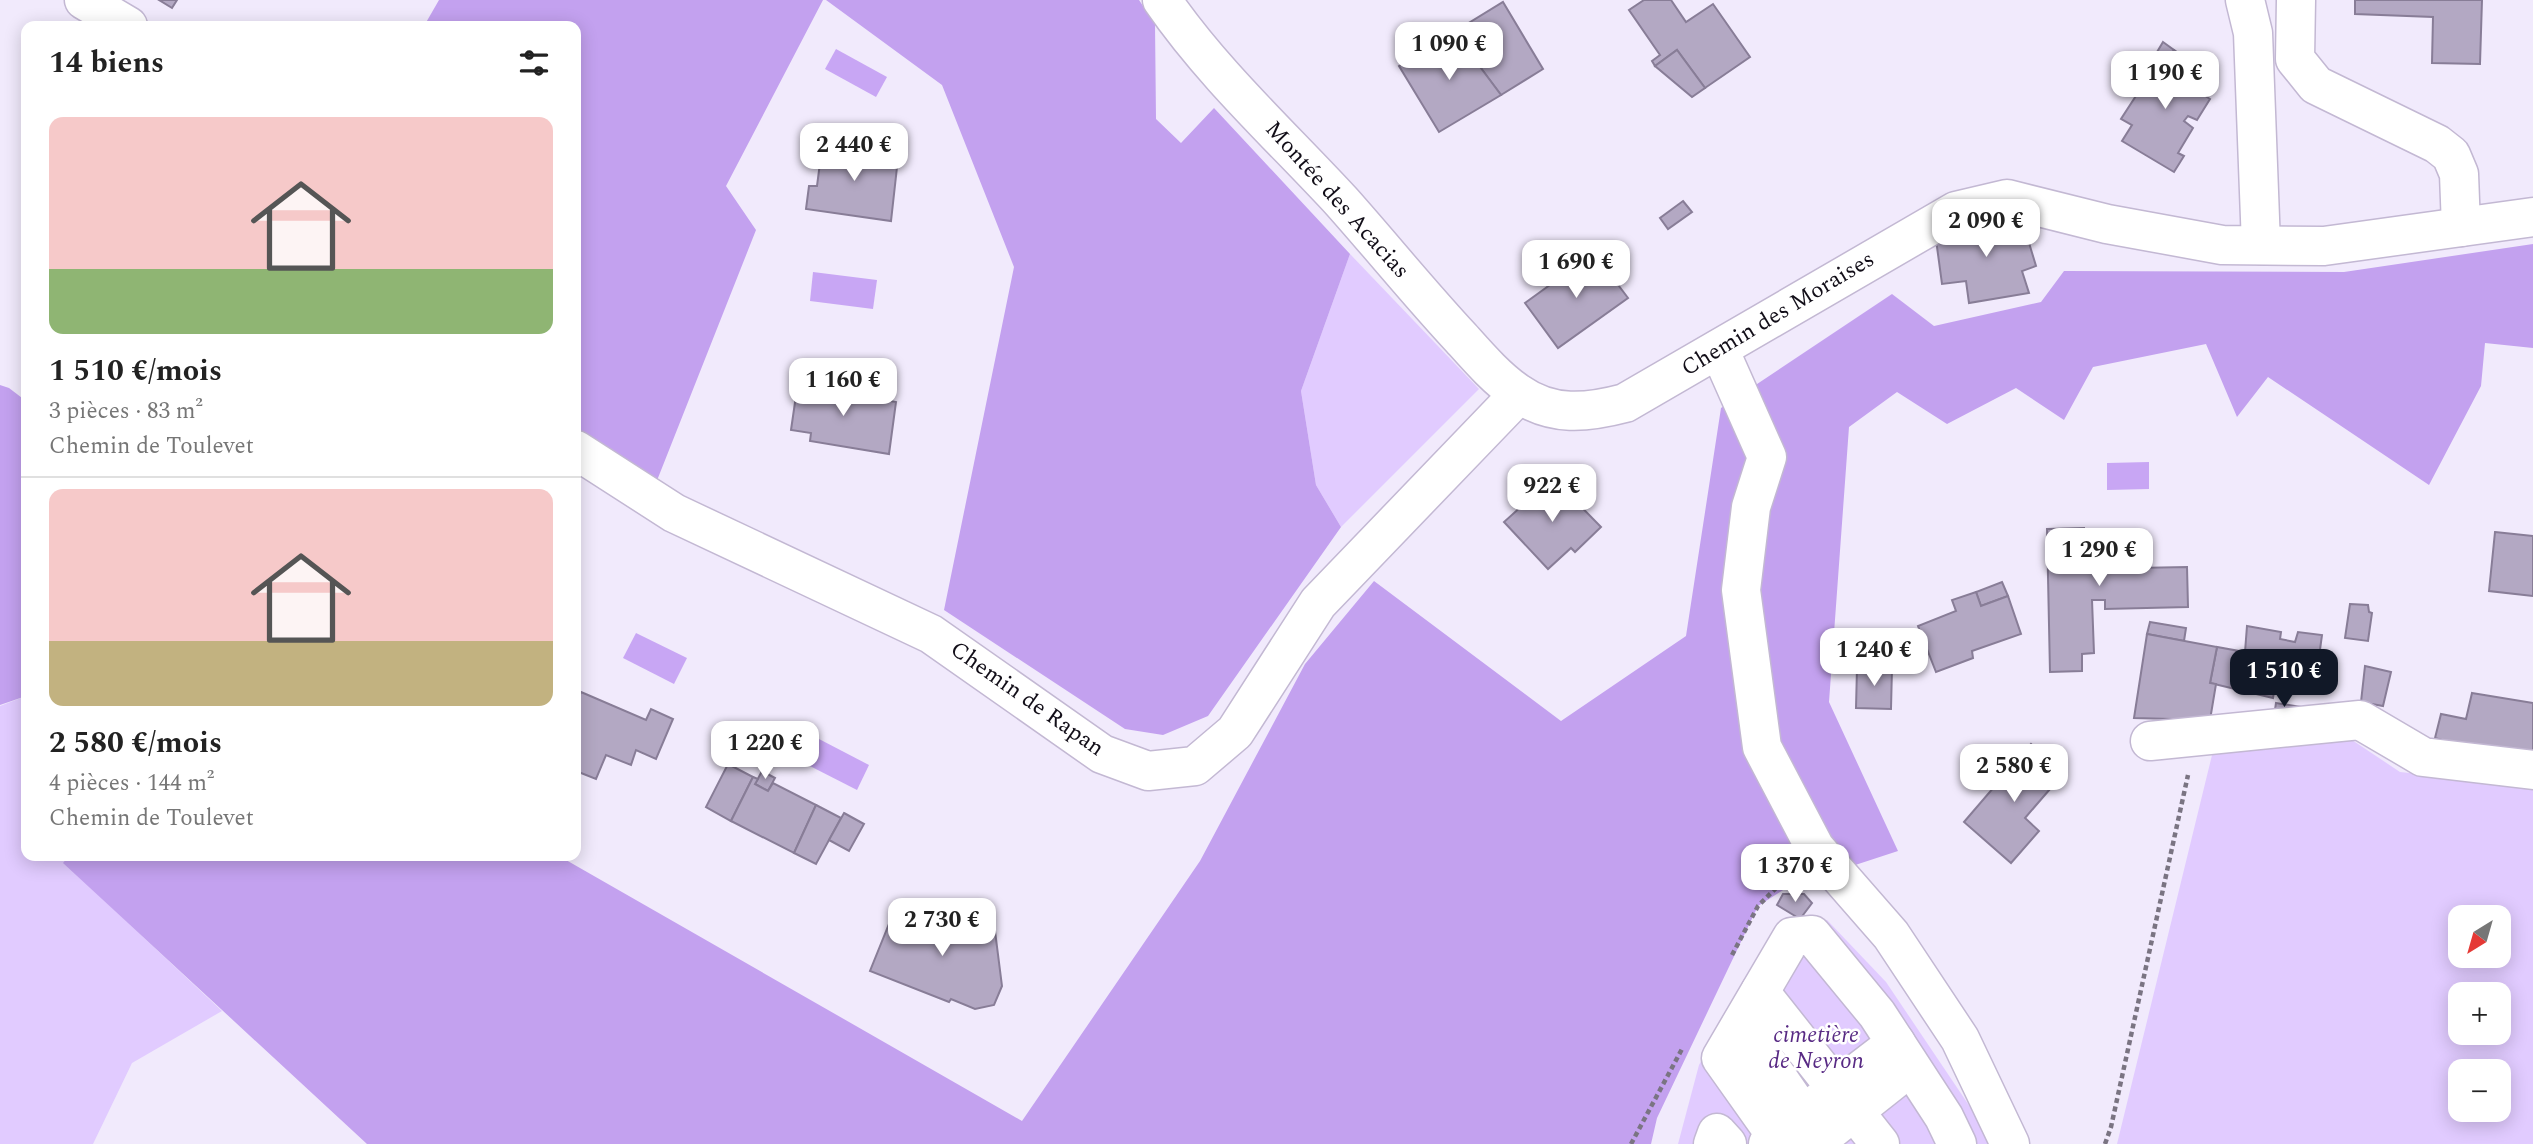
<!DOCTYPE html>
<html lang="fr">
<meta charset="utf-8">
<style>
:root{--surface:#fff;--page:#f6f6f6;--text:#222;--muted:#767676;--line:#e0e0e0;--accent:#111827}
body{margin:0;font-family:Spectral,serif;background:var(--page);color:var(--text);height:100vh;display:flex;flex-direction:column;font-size:26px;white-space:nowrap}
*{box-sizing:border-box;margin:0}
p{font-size:23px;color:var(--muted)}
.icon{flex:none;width:38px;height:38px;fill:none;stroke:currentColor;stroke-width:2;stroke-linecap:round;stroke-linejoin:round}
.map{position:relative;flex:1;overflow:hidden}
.side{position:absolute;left:21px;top:21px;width:560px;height:840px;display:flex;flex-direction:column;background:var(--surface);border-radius:14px;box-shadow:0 4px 18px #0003}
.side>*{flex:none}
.needle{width:46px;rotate:217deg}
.tools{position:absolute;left:2448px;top:905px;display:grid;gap:14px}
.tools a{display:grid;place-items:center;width:63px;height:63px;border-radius:14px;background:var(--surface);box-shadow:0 4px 18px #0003;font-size:35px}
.price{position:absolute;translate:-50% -60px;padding:0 16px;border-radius:14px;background:#fff;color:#222;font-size:23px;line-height:46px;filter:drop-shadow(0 2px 4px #0008)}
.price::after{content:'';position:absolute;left:50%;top:42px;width:21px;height:16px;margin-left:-10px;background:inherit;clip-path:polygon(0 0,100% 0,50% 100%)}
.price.active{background:var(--accent);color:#fff}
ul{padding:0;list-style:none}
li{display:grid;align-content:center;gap:14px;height:371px;padding:0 28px}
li+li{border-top:2px solid var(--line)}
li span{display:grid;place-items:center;height:217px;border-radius:14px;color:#555}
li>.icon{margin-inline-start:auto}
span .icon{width:126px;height:126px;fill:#fffc;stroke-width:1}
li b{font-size:30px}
h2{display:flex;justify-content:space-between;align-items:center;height:84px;padding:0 28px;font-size:30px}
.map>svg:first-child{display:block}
.green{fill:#e1cbff;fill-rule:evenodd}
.forest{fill:#c3a1ef}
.water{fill:#c8a6f4}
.building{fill:#b3a8c3;stroke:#887d97;stroke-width:2}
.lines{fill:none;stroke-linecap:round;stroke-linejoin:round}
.minor-casing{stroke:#c3b8d3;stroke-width:41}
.path{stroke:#7a7482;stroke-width:4.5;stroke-dasharray:5 3.5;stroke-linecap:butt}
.minor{stroke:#fff;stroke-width:38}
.labels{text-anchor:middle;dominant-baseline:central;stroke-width:5;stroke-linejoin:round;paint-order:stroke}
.street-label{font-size:23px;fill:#120e18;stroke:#fff}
.park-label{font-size:23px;font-style:italic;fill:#582a84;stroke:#fff}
</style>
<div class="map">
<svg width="2533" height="1144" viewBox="0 0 2533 1144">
<rect width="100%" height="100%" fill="#f1eafc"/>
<!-- green -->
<g class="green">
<polygon points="1350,254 1479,389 1341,527 1316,485 1301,391"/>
<polygon points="26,696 26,856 69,856 64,863 222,1011 132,1063 93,1144 0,1144 0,706"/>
<path d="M2349,738l51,34 133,14v358h-416l96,-393zM2460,917h39v39h-39zM2460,994h39v38h-39zM2460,1071h39v39h-39z"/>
<polygon points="1827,920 1886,982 1995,1144 1678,1144 1699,1065 1777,926"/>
</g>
<!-- forest -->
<g class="forest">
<polygon points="439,0 823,0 726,186 756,230 656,483 576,431 576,26 424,26"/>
<polygon points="826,0 1139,0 1155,24 1156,119 1181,143 1214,108 1350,254 1301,391 1316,485 1341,527 1208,716 1163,735 1125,729 944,610 1014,267 942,85"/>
<polygon points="2533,244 2533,348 2485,343 2481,386 2429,485 2268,377 2237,417 2206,344 2093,367 2064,420 2016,388 1947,424 1897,392 1849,427 1829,702 1898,851 1788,887 1758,906 1657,1118 1651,1144 367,1144 63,863 69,856 559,856 1022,1121 1200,861 1305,664 1374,581 1561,721 1686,636 1721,408 1892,294 1934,326 2041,302 2064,271 2344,272"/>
<polygon points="0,385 9,388 26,401 26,696 0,705"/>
</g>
<!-- water -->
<g class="water">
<polygon points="836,49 887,77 876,97 825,69"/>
<polygon points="813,272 877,280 873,309 810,301"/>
<polygon points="2149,462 2149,489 2107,490 2107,463"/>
<polygon points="636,633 687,658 674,684 623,658"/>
<polygon points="819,739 869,765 857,790 806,764"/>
</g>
<!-- building -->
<g class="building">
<polygon points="159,0 177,0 172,8"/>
<polygon points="1644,0 1671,0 1686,22 1713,4 1750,57 1705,88 1677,50 1655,66 1652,61 1660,55 1629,10"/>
<polygon points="2355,0 2482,0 2480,64 2432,63 2433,17 2355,14"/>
<polygon points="1503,2 1543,69 1501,95 1454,32"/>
<polygon points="1454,32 1501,95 1439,132 1399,66"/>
<polygon points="2163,42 2174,50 2162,68 2151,62"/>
<polygon points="1677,50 1705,88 1692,97 1655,66"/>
<polygon points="2174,50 2201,67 2190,86 2210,99 2197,120 2188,116 2184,121 2193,128 2178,153 2184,156 2174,172 2122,141 2132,125 2121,119 2156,65 2162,68"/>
<polygon points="823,140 847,143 846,151 898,158 891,221 806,209 809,186 817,186"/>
<polygon points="1683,201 1692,212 1668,229 1660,218"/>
<polygon points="1997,220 2023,223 2036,266 2022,271 2029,293 1969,303 1966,281 1942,284 1935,232"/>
<polygon points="1594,253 1628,298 1558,348 1525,303"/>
<polygon points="799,375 819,378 818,388 896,402 889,454 810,441 811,433 791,430"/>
<polygon points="1553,478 1601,527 1575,552 1571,548 1548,569 1504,522"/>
<polygon points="2084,528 2084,533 2135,532 2135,568 2187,567 2188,607 2105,609 2105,600 2092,600 2094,653 2082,654 2082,671 2050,672 2047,529"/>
<polygon points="2495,532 2533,536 2533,596 2489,591"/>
<polygon points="2002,582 2008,596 1981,606 1976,592"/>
<polygon points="1976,592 1981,606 2008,596 2021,634 1972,651 1973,658 1936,672 1918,626 1956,611 1952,600"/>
<polygon points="2350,604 2368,605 2369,612 2372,613 2368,641 2345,638"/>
<polygon points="2150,622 2186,628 2184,641 2147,634"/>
<polygon points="2247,626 2281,632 2280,639 2295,642 2298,632 2322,635 2318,664 2296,661 2294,672 2278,670 2273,698 2210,683 2217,647 2245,652"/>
<polygon points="2147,634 2217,647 2210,683 2216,684 2210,720 2134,718"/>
<polygon points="2365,666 2391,672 2383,706 2361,702"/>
<polygon points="1857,668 1892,668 1891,709 1856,708"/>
<polygon points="2278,670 2286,671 2285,679 2277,677"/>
<polygon points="581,692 646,720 651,709 673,719 656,759 636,750 631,765 606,755 596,779 576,771 576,704"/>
<polygon points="2472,693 2533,703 2533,752 2449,742 2435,738 2441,714 2466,719"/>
<polygon points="2276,703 2301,707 2274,716"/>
<polygon points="2031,744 2063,774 2025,818 2039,831 2011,863 1964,822"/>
<polygon points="728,764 753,777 731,821 706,807"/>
<polygon points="762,771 775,778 768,791 755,784"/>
<polygon points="753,777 758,779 755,784 768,791 773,783 816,805 794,853 731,821"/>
<polygon points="816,805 841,818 816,864 794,853"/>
<polygon points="844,813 864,824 849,851 829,840"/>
<polygon points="1783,894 1804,894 1812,903 1800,919 1777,905"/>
<polygon points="895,909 921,919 923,914 944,923 948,912 995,931 1002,986 994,1005 975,1009 951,999 949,1002 870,971"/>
</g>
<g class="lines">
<!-- minor casing -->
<g class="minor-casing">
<g id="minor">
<polyline points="84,0 128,26"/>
<path d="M1162,0c51,74 119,136 180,202 40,45 78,92 119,136 17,19 36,41 57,55 34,24 69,20 107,10l331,-192 51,-12 100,25 115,21 102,1 209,-29"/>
<polyline points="2245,0 2253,33 2261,245"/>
<polyline points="2296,0 2295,59 2316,85 2437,144 2451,155 2459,174 2461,227"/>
<polyline points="1719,349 1767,457 1751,507 1741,590 1762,747 1815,848 1891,935 1960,1039 2010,1144"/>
<polyline points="576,450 674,513 931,634 1102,754 1148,771 1195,766 1235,732 1318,603 1519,394"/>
<polyline points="2150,741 2360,720 2423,757 2533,770"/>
<polyline points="1760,992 1880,1144"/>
<polyline points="1741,1025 1803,1114"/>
<polyline points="1713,1144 1717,1133 1727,1144"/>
<polyline points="1768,1144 1775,1136 1896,1043"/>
<polyline points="1782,1144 1721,1058 1792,937 1812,935 1877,1014 1944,1117 1957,1144"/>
<polyline points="1813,1144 1910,1067"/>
</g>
</g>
<!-- path -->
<g class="path">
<polyline points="1732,955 1758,906 1787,877"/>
<polyline points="1631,1144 1682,1049"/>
<polyline points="2105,1144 2111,1127 2188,775"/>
</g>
<!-- minor -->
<use href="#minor" class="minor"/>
</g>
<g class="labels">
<!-- street labels -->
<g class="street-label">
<text transform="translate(1337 200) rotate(48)">Montée des Acacias</text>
<text transform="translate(1778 314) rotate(-31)">Chemin des Moraises</text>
<text transform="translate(1027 699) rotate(35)">Chemin de Rapan</text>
</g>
<!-- park labels -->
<g class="park-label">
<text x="1816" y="1035">cimetière<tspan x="1816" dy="26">de Neyron</tspan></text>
</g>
</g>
</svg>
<div class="tools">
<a><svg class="needle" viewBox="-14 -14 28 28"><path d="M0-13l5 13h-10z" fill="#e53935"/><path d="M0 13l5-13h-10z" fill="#767676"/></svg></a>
<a>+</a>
<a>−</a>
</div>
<b class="price" style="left:1449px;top:82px">1 090 €</b>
<b class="price" style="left:2165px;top:111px">1 190 €</b>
<b class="price" style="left:854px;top:183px">2 440 €</b>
<b class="price" style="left:1986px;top:259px">2 090 €</b>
<b class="price" style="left:1576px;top:300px">1 690 €</b>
<b class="price" style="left:843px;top:418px">1 160 €</b>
<b class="price" style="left:1552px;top:524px">922 €</b>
<b class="price" style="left:2099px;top:588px">1 290 €</b>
<b class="price" style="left:1874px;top:688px">1 240 €</b>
<b class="price active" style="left:2284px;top:709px">1 510 €</b>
<b class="price" style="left:765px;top:781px">1 220 €</b>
<b class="price" style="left:2014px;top:804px">2 580 €</b>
<b class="price" style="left:1795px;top:904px">1 370 €</b>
<b class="price" style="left:942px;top:958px">2 730 €</b>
<section class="side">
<h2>14 biens<svg class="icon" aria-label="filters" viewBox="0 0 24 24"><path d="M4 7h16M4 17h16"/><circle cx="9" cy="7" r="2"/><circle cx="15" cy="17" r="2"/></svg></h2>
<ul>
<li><span style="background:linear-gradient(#f6c9c9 70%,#8fb573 0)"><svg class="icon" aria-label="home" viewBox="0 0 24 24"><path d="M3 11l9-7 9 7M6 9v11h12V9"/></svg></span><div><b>1 510 €/mois</b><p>3 pièces · 83 m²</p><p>Chemin de Toulevet</p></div></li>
<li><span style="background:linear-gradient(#f6c9c9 70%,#c2b280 0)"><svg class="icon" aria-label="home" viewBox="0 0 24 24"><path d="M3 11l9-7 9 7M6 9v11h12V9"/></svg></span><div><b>2 580 €/mois</b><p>4 pièces · 144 m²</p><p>Chemin de Toulevet</p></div></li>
</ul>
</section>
</div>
